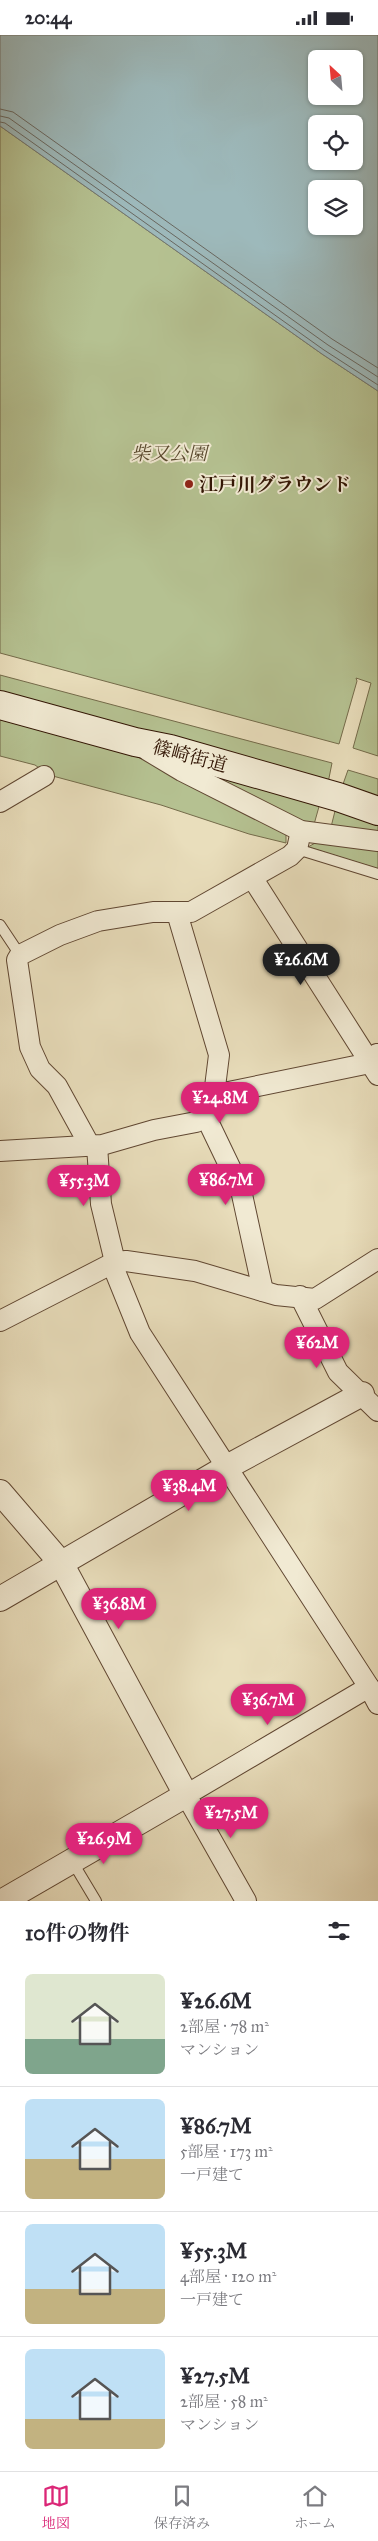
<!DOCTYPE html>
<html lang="ja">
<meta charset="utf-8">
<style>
:root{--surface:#fff;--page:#f2f2f3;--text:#2b2b33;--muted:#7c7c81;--line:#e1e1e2;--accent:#db2777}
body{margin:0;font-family:"IM FELL Great Primer","Noto Serif JP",serif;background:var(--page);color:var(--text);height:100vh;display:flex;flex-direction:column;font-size:19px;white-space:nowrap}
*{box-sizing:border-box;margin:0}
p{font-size:16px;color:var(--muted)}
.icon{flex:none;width:28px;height:28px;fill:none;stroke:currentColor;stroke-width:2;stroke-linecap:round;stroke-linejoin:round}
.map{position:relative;height:1866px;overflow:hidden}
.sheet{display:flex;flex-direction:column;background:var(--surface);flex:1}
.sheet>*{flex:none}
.needle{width:32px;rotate:334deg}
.buttons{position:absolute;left:308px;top:15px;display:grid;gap:10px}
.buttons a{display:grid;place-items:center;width:55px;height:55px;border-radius:8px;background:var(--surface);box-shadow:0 1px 4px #0004;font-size:25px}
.price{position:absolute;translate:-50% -42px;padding:0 11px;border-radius:18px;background:var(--accent);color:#fff;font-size:16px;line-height:32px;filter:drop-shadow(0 1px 2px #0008)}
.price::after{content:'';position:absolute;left:50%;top:30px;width:15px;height:11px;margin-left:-8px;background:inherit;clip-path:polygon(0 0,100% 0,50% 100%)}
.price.on{background:#222;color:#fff}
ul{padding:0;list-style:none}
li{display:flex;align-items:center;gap:15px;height:125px;padding:0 25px}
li+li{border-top:1px solid var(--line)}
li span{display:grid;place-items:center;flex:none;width:140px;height:100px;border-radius:8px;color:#555}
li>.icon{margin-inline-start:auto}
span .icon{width:60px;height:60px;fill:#fffc;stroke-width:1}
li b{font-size:21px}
h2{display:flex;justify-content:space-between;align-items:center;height:60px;padding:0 25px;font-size:21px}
.status{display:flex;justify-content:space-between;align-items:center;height:35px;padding:0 25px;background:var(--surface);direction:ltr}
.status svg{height:14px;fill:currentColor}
.dock{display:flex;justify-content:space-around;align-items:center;height:70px;border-top:1px solid var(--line);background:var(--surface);font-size:14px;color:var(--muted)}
.dock a{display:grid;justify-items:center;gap:2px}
.dock .on{color:var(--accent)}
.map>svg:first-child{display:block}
.green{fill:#b5c191;stroke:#746b4a}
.water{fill:#9db9bb;stroke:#727772;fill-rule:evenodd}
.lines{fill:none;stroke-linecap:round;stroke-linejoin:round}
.shore{stroke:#686760;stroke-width:1}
.service-casing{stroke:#604732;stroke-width:12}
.minor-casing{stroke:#604732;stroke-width:22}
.tertiary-casing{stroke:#604732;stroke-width:26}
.secondary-casing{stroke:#321504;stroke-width:30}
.service{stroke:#f1ead3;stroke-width:10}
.minor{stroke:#f1ead3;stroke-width:20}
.tertiary{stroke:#f1ead3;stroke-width:24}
.secondary{stroke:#f1ead3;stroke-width:28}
.poi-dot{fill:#8f2418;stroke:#f1ead3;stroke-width:2}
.labels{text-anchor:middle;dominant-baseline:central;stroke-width:4;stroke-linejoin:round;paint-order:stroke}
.park-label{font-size:19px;font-style:italic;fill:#59492e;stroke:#f1ead3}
.poi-label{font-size:19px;font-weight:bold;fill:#321504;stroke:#f1ead3;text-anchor:start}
.street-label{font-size:19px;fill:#321504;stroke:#f1ead3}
</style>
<div class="status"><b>20:44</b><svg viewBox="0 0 49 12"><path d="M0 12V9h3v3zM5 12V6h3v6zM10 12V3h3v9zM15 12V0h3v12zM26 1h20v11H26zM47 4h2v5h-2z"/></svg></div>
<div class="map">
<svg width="378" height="1866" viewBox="0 0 378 1866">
<rect width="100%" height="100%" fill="#e9debc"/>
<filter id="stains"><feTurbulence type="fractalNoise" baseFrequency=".004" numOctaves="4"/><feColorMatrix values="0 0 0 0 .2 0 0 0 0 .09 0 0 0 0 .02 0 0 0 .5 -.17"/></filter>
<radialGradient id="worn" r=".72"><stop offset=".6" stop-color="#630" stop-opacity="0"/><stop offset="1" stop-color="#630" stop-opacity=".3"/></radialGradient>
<!-- green -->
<g class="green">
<polygon points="0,91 322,319 378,356 378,721 353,713 371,648 356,643 357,646 339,709 0,618"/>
<polygon points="0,640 332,728 328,748 0,658"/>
<polygon points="0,680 102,707 180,740 286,799 286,808 249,799 161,770 49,740 35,730 0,721"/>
<polygon points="183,729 320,768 313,793"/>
<polygon points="348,735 378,744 378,762 342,752"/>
<polygon points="335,776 378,786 378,801 330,796"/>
<polygon points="317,807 378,812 378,834 308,812"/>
</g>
<!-- water -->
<path class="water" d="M0,0h378v356l-56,-37 -322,-228zM316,24h38v37h-38zM316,89h38v37h-38zM316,154h38v37h-38z"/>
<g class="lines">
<!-- shore -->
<g class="shore">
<polyline points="0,74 13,77 332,304 378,333"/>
<polyline points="0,81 9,83 328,310 378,342"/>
<polyline points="0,87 5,88 324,315 378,350"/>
</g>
<!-- service casing -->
<g class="service-casing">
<g id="service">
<polyline points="297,814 378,839"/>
<polyline points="0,890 20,920"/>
<polyline points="72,1826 96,1866"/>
</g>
</g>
<!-- minor casing -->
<g class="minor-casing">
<g id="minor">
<polyline points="147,715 182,736 301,796 378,806"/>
<polyline points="0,767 44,741"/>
<polyline points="253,844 378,1040"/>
<polyline points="214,1060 370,1028 377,1019"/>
<polyline points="205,1080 241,1155 263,1256"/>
<polyline points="90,1111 57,1051 40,1034 30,1012 17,925 20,920 60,900 98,886 153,877 191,877 290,821 297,814 301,796"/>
<polyline points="97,1111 101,1169 115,1227"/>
<polyline points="0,1116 102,1110 154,1095 196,1087 205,1080 214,1060 219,1020 177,878"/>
<polyline points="112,1229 140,1298 369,1652 378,1669"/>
<polyline points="300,1261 338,1337 378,1376"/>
<polyline points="0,1286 115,1227 126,1226 195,1236 276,1260 315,1264 378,1224"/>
<polyline points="246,1866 186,1760 369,1652"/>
</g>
</g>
<!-- tertiary casing -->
<g class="tertiary-casing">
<g id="tertiary">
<polyline points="0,1457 61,1528 186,1760 3,1866"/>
<polyline points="0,1564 225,1433 362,1359"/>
</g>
</g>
<!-- secondary casing -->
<g class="secondary-casing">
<polyline id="secondary" points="0,670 135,707 170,714 338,762 378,776"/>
</g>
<!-- service -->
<use href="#service" class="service"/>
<!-- minor -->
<use href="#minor" class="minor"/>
<!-- tertiary -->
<use href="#tertiary" class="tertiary"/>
<!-- secondary -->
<use href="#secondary" class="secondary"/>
</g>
<!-- markers -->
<circle class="poi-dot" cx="189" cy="449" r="5"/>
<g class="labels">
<!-- park labels -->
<g class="park-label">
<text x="169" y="418">柴又公園</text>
</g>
<!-- poi labels -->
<g class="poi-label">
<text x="199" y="449">江戸川グラウンド</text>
</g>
<!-- street labels -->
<g class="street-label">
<text transform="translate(190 721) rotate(15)">篠崎街道</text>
</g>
</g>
<rect width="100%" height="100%" filter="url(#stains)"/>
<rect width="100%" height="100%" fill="url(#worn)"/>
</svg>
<div class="buttons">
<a><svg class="needle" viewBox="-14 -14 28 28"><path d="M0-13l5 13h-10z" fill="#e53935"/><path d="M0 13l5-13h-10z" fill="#7c7c81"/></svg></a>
<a><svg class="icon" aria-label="locate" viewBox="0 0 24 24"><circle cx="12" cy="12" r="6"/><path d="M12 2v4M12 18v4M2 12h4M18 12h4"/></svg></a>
<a><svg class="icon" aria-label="layers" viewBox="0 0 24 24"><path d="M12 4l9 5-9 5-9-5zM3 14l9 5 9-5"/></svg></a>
</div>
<b class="price on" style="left:301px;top:951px">¥26.6M</b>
<b class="price" style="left:220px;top:1089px">¥24.8M</b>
<b class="price" style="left:226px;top:1171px">¥86.7M</b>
<b class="price" style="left:84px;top:1172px">¥55.3M</b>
<b class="price" style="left:317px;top:1334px">¥62M</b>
<b class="price" style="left:189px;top:1477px">¥38.4M</b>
<b class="price" style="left:119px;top:1595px">¥36.8M</b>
<b class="price" style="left:268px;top:1691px">¥36.7M</b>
<b class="price" style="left:231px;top:1804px">¥27.5M</b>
<b class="price" style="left:104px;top:1830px">¥26.9M</b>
</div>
<section class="sheet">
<h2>10件の物件<svg class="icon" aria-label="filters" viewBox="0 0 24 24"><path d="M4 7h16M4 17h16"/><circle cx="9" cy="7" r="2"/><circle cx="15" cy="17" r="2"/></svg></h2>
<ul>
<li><span style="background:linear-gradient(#dfe7d0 65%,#7fa58c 0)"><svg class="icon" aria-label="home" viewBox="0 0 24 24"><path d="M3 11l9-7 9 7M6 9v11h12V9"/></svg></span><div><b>¥26.6M</b><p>2部屋 · 78 m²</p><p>マンション</p></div></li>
<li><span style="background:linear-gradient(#bfe0f5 60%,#c2b280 0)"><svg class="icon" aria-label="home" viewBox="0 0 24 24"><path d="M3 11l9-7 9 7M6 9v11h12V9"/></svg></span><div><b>¥86.7M</b><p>5部屋 · 173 m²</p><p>一戸建て</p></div></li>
<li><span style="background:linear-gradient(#bfe0f5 65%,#c2b280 0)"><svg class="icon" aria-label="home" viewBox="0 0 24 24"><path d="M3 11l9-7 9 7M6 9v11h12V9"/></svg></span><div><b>¥55.3M</b><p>4部屋 · 120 m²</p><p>一戸建て</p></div></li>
<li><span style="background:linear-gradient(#bfe0f5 70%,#c2b280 0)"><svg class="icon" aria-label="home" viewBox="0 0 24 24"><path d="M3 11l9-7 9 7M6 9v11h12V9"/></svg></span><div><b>¥27.5M</b><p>2部屋 · 58 m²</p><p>マンション</p></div></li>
</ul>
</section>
<nav class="dock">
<a class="on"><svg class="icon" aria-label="map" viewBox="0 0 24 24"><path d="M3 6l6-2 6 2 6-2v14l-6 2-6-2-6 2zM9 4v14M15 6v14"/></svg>地図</a>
<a><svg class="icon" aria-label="saved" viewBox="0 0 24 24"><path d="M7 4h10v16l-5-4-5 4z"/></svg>保存済み</a>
<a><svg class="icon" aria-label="home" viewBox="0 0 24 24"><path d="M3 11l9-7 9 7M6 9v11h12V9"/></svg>ホーム</a>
</nav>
